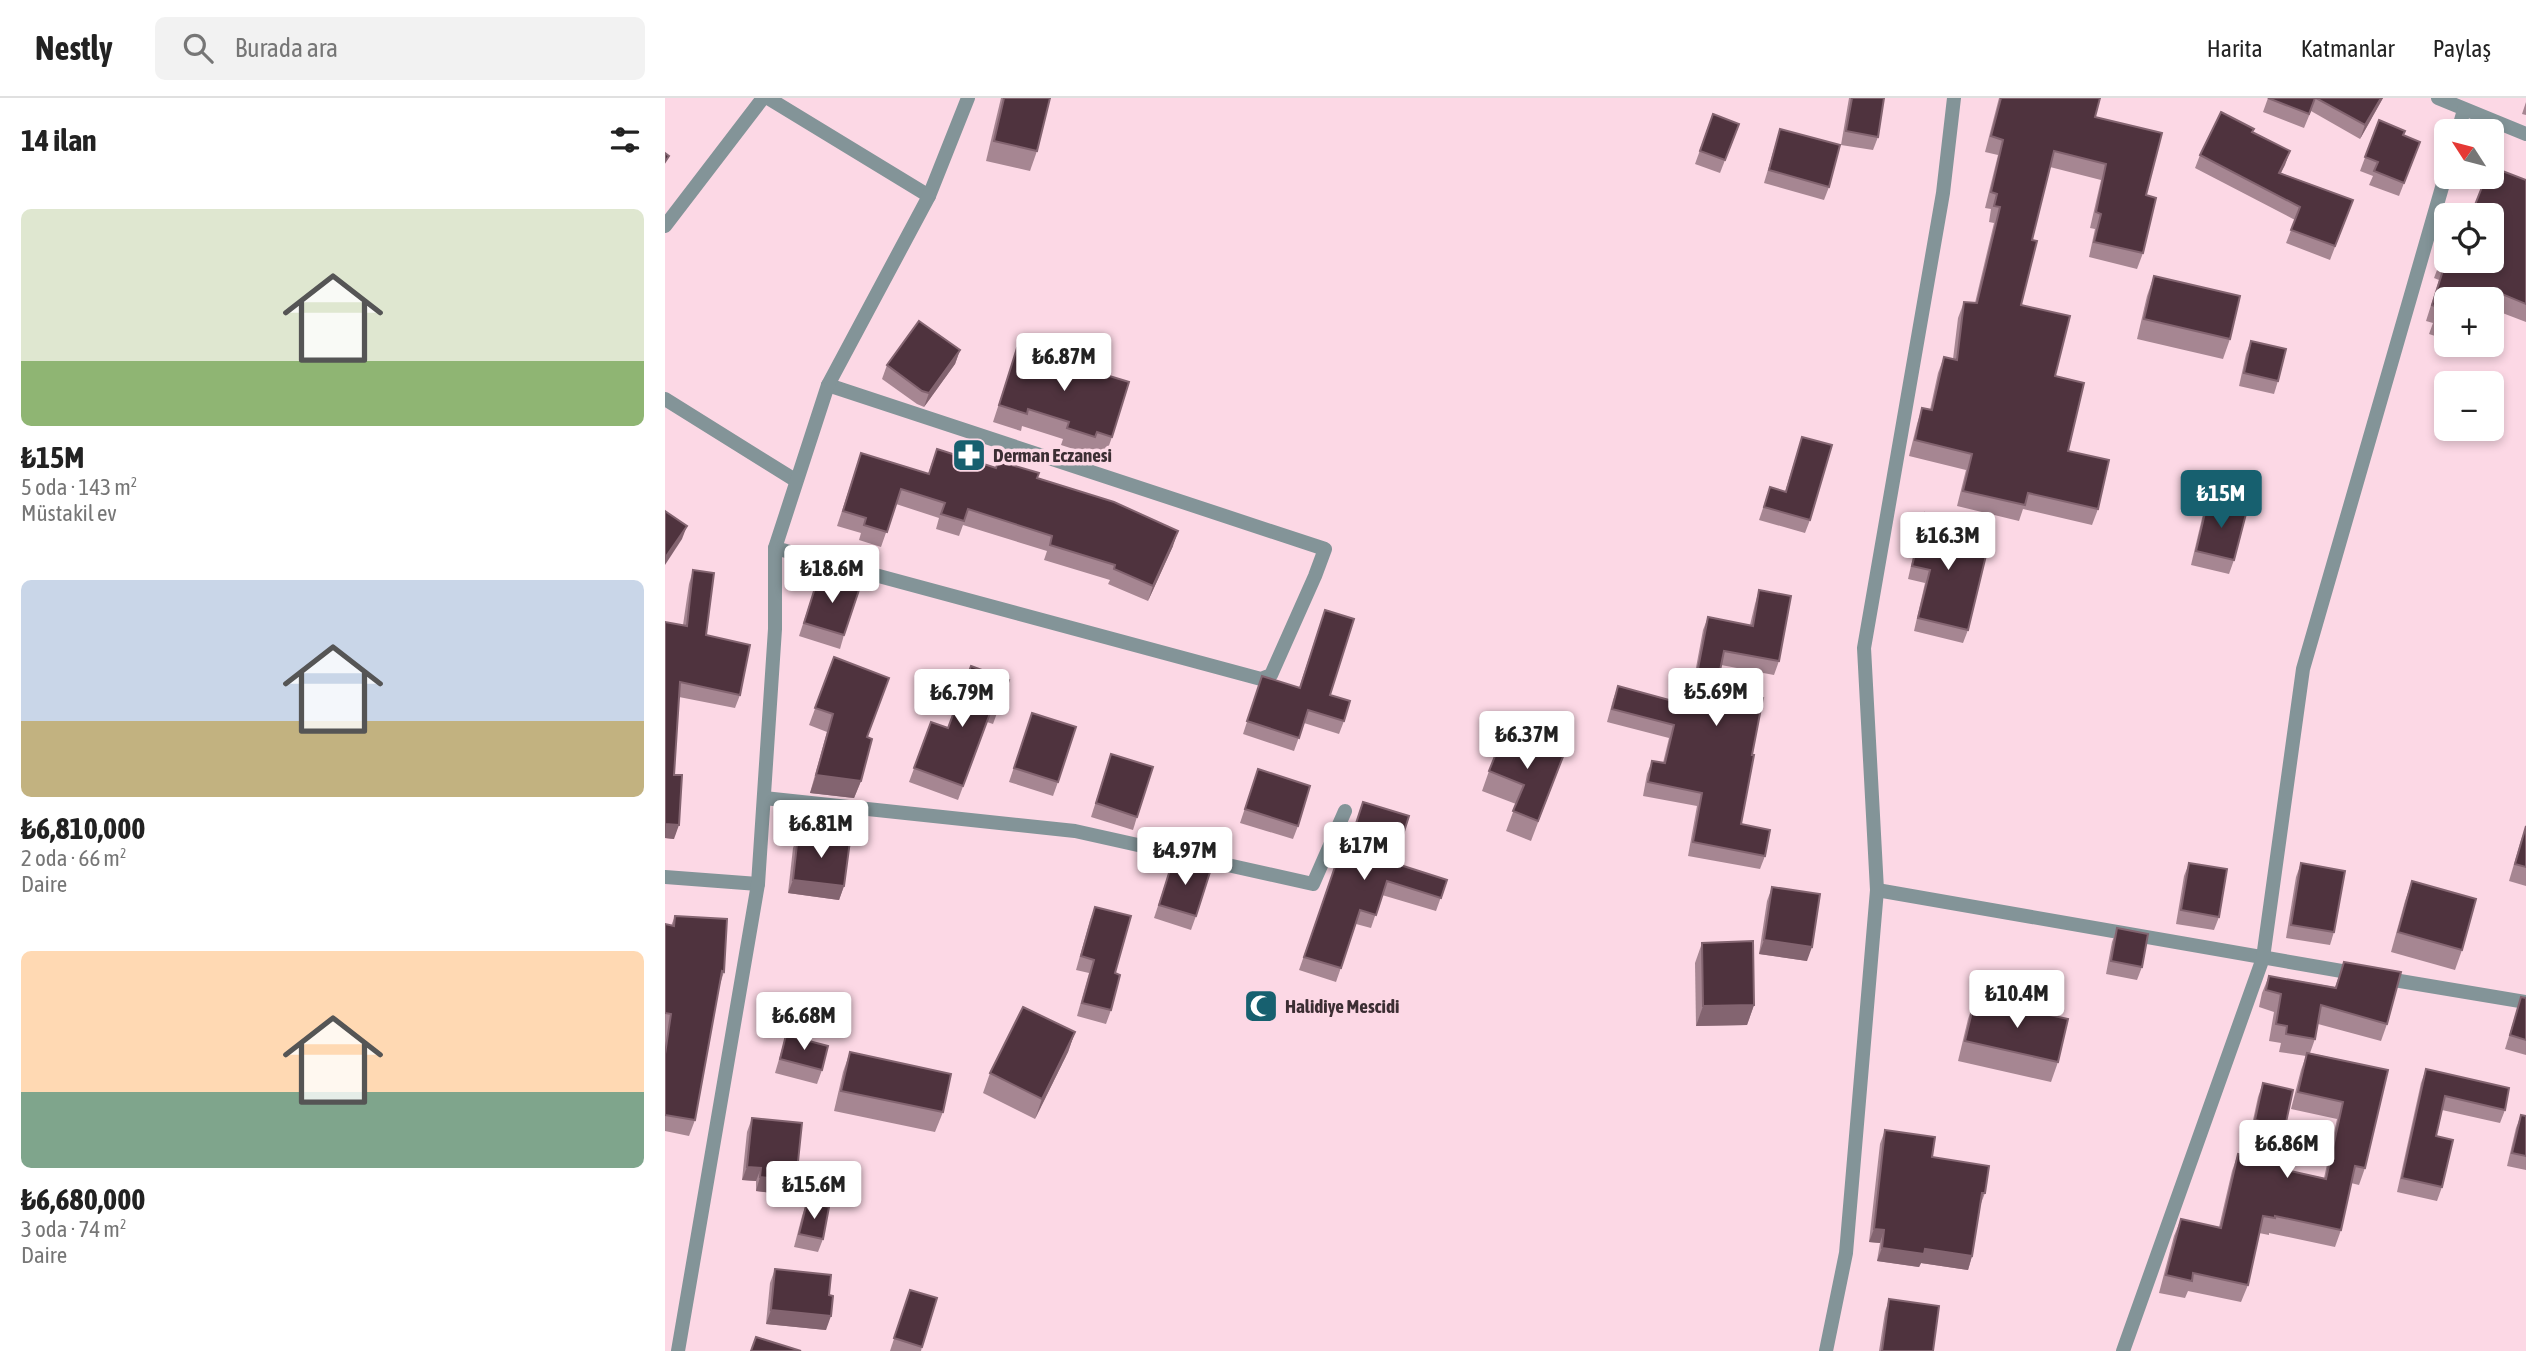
<!DOCTYPE html>
<html lang="tr">
<meta charset="utf-8">
<style>
:root{--surface:#fff;--page:#f2f2f2;--text:#222;--muted:#767676;--line:#e0e0e0;--accent:#17606f}
body{margin:0;font-family:"Asap Condensed",sans-serif;background:var(--page);color:var(--text);height:100vh;display:flex;flex-direction:column;font-size:26px;white-space:nowrap}
*{box-sizing:border-box;margin:0}
p{font-size:23px;color:var(--muted)}
.icon{flex:none;width:38px;height:38px;fill:none;stroke:currentColor;stroke-width:2;stroke-linecap:round;stroke-linejoin:round}
.map{position:relative;flex:1;overflow:hidden}
.panel{display:flex;flex-direction:column;background:var(--surface);width:665px}
.panel>*{flex:none}
.needle{width:46px;rotate:306deg}
.fabs{position:absolute;left:1769px;top:21px;display:grid;gap:14px}
.fabs a{display:grid;place-items:center;width:70px;height:70px;border-radius:10px;background:var(--surface);box-shadow:0 4px 10px #0003;font-size:35px}
.price{position:absolute;translate:-50% -60px;padding:0 16px;border-radius:7px;background:#fff;color:#222;font-size:23px;line-height:46px;filter:drop-shadow(0 2px 4px #0008)}
.price::after{content:'';position:absolute;left:50%;top:42px;width:21px;height:16px;margin-left:-10px;background:inherit;clip-path:polygon(0 0,100% 0,50% 100%)}
.price.active{background:var(--accent);color:#fff}
ul{padding:0;list-style:none}
li{display:grid;align-content:center;gap:14px;height:371px;padding:0 21px}
li span{display:grid;place-items:center;height:217px;border-radius:10px;color:#555}
li>.icon{margin-inline-start:auto}
span .icon{width:126px;height:126px;fill:#fffc;stroke-width:1}
li b{font-size:30px}
h2{display:flex;justify-content:space-between;align-items:center;height:84px;padding:0 21px;font-size:30px}
header{display:flex;align-items:center;gap:42px;box-sizing:border-box;height:98px;padding:0 35px;background:var(--surface);border-bottom:2px solid var(--line)}
header strong{font-size:33px}
nav{display:flex;gap:38px;margin-inline-start:auto;font-size:24px}
.search{width:490px;height:63px;background:var(--page);display:flex;align-items:center;gap:18px;box-sizing:border-box;padding:0 24px;border-radius:10px;color:var(--muted);font-size:26px}
main{display:flex;flex:1;min-height:0}
.map>svg:first-child{display:block}
.lines{fill:none;stroke-linecap:round;stroke-linejoin:round}
.street{stroke:#839498;stroke-width:14}
.wall{fill:#a68692}
.shaded-wall{fill:#836470}
.building{fill:#4f333e;stroke:#836470;stroke-width:2}
.labels{text-anchor:middle;dominant-baseline:central;stroke-width:7;stroke-linejoin:round;paint-order:stroke}
.poi-label{font-size:19px;font-weight:bold;fill:#3c2e33;stroke:#fcd8e5;text-anchor:start}
</style>
<header>
<strong>Nestly</strong>
<div class="search"><svg class="icon" aria-label="search" viewBox="0 0 24 24"><circle cx="10" cy="10" r="6"/><path d="M15 15l6 6"/></svg>Burada ara</div>
<nav><a>Harita</a><a>Katmanlar</a><a>Paylaş</a></nav>
</header>
<main>
<section class="panel">
<h2>14 ilan<svg class="icon" aria-label="filters" viewBox="0 0 24 24"><path d="M4 7h16M4 17h16"/><circle cx="9" cy="7" r="2"/><circle cx="15" cy="17" r="2"/></svg></h2>
<ul>
<li><span style="background:linear-gradient(#dfe7d0 70%,#8fb573 0)"><svg class="icon" aria-label="home" viewBox="0 0 24 24"><path d="M3 11l9-7 9 7M6 9v11h12V9"/></svg></span><div><b>₺15M</b><p>5 oda · 143 m²</p><p>Müstakil ev</p></div></li>
<li><span style="background:linear-gradient(#c9d6e8 65%,#c2b280 0)"><svg class="icon" aria-label="home" viewBox="0 0 24 24"><path d="M3 11l9-7 9 7M6 9v11h12V9"/></svg></span><div><b>₺6,810,000</b><p>2 oda · 66 m²</p><p>Daire</p></div></li>
<li><span style="background:linear-gradient(#ffd9b3 65%,#7fa58c 0)"><svg class="icon" aria-label="home" viewBox="0 0 24 24"><path d="M3 11l9-7 9 7M6 9v11h12V9"/></svg></span><div><b>₺6,680,000</b><p>3 oda · 74 m²</p><p>Daire</p></div></li>
</ul>
</section>
<div class="map">
<svg width="1861" height="1253" viewBox="0 0 1861 1253">
<rect width="100%" height="100%" fill="#fcd8e5"/>
<g class="lines">
<!-- street -->
<g class="street">
<polyline points="103,0 264,98"/>
<polyline points="1773,0 1861,36"/>
<polyline points="1793,33 1799,12"/>
<polyline points="0,128 98,0"/>
<polyline points="0,301 130,382"/>
<polyline points="110,450 596,581 606,577 650,478 660,451 163,287"/>
<polyline points="99,700 410,733 648,786 680,713"/>
<polyline points="0,779 93,786"/>
<polyline points="1212,792 1694,876"/>
<polyline points="1717,880 1861,904"/>
<polyline points="13,1253 93,786 110,531 110,450 163,287 264,98 303,0"/>
<polyline points="1161,1253 1181,1155 1212,792 1199,550 1278,95 1289,0"/>
<polyline points="1458,1253 1598,860 1638,571 1782,72"/>
</g>
</g>
<!-- wall -->
<g class="wall">
<polygon points="336,0 385,0 372,53 365,73 321,63"/>
<polygon points="1184,0 1219,0 1213,39 1208,52 1176,47"/>
<polygon points="1334,0 1435,0 1430,19 1481,97 1478,155 1472,171 1424,159 1430,131 1425,130 1436,82 1385,69 1367,142 1356,207 1390,278 1403,353 1433,411 1427,427 1358,411 1354,423 1292,408 1301,372 1244,358 1252,326 1257,310 1265,312 1273,275 1279,259 1288,261 1293,220 1299,204 1310,205 1329,125 1324,124 1326,111 1320,110 1333,57 1320,54"/>
<polygon points="1603,0 1718,0 1695,41 1646,13 1639,30 1598,14"/>
<polygon points="1861,4 1861,17 1857,16"/>
<polygon points="1048,16 1074,26 1055,75 1030,66"/>
<polygon points="1714,22 1738,37 1755,44 1734,98 1704,87 1708,78 1695,73"/>
<polygon points="1115,31 1164,89 1159,102 1099,85"/>
<polygon points="1588,34 1625,53 1616,75 1688,102 1665,162 1621,145 1630,122 1530,70 1535,57"/>
<polygon points="1861,82 1861,224 1827,211 1827,201 1782,201 1782,242 1764,236 1768,225 1761,223 1774,182 1769,180 1775,164"/>
<polygon points="1489,178 1565,241 1558,261 1472,241 1482,198"/>
<polygon points="1586,243 1613,283 1609,296 1574,288 1581,256"/>
<polygon points="352,250 447,339 441,356 426,351 424,356 396,347 398,341 357,328 356,333 328,324"/>
<polygon points="295,252 290,266 259,309 252,306 217,281 222,267"/>
<polygon points="1137,339 1145,422 1140,435 1094,422 1105,389 1120,394"/>
<polygon points="272,351 331,370 372,380 508,448 483,503 443,486 445,482 379,462 382,453 298,427 294,438 271,431 274,420 231,406 216,449 194,442 196,435 172,428 196,355 263,376"/>
<polygon points="1543,402 1569,462 1564,476 1526,467 1538,416"/>
<polygon points="1260,415 1292,448 1303,532 1298,545 1249,533 1260,485 1243,481 1255,428"/>
<polygon points="28,472 41,537 75,597 70,610 14,599 9,677 9,741 0,740 18,527 24,486"/>
<polygon points="154,477 179,537 175,551 134,538"/>
<polygon points="1094,492 1114,563 1109,577 1056,567 1051,592 1087,657 1076,726 1100,758 1095,771 1023,758 1032,708 978,698 982,676 987,663 998,665 1004,640 942,624 948,602 953,588 1013,604 1023,574 1030,575 1038,532 1043,519 1085,527 1090,506"/>
<polygon points="660,512 665,597 679,623 674,636 639,625 629,653 578,636 597,578 634,590"/>
<polygon points="169,559 202,639 196,683 189,700 145,695 162,634 144,627"/>
<polygon points="344,582 328,626 322,624 293,702 244,684 266,624 283,630"/>
<polygon points="367,615 393,684 388,698 344,684"/>
<polygon points="446,656 472,719 468,732 426,719"/>
<polygon points="899,656 866,743 841,733 851,706 817,693 824,673"/>
<polygon points="593,671 633,728 628,741 575,725"/>
<polygon points="698,704 729,765 782,782 771,813 717,797 706,830 691,826 671,884 634,872 673,760 679,762"/>
<polygon points="1861,728 1861,788 1844,783 1856,742"/>
<polygon points="133,737 179,788 174,802 123,795 128,750"/>
<polygon points="509,759 531,818 526,832 489,820"/>
<polygon points="1524,765 1554,819 1549,832 1511,826 1519,778"/>
<polygon points="1636,765 1669,834 1665,847 1621,840 1631,779"/>
<polygon points="1747,783 1797,852 1790,872 1726,854 1740,803"/>
<polygon points="1107,789 1142,863 1094,856 1102,803"/>
<polygon points="430,809 450,875 446,912 441,926 412,918 424,875 411,872 425,822"/>
<polygon points="10,818 59,874 54,889 30,1022 24,1038 0,1033 0,826 6,828"/>
<polygon points="1452,830 1477,869 1472,882 1441,876 1447,844"/>
<polygon points="1037,845 1089,907 1082,927 1031,928 1030,865"/>
<polygon points="1679,864 1722,926 1716,943 1653,926 1650,941 1645,955 1723,972 1700,1070 1694,1087 1686,1085 1676,1132 1670,1149 1604,1135 1604,1137 1594,1135 1583,1187 1576,1204 1523,1193 1520,1200 1494,1195 1509,1138 1516,1121 1554,1129 1567,1073 1573,1056 1621,1072 1659,1080 1672,1021 1626,1011 1636,972 1641,958 1614,954 1616,945 1604,943 1609,914 1594,909 1597,895 1604,878 1670,889"/>
<polygon points="1856,899 1861,900 1861,957 1840,951"/>
<polygon points="1310,901 1393,964 1386,984 1293,963 1303,921"/>
<polygon points="410,934 403,954 370,1021 318,995 325,975"/>
<polygon points="121,937 157,972 152,986 110,975"/>
<polygon points="185,954 278,1014 270,1034 169,1013 178,974"/>
<polygon points="1761,971 1840,1012 1835,1025 1777,1012 1771,1038 1777,1089 1772,1103 1732,1094 1756,985"/>
<polygon points="1598,985 1620,1029 1615,1043 1585,1036 1593,999"/>
<polygon points="1856,1017 1861,1018 1861,1072 1842,1068 1851,1030"/>
<polygon points="87,1020 131,1083 126,1097 91,1093 91,1083 77,1082 82,1034"/>
<polygon points="1220,1032 1267,1059 1320,1095 1315,1108 1307,1158 1303,1172 1256,1165 1254,1169 1212,1163 1215,1145 1204,1144 1215,1046"/>
<polygon points="142,1104 158,1141 153,1154 129,1149 137,1118"/>
<polygon points="110,1171 164,1197 161,1232 101,1226 105,1185"/>
<polygon points="245,1192 257,1249 256,1253 225,1253"/>
<polygon points="1224,1201 1268,1253 1214,1253 1220,1214"/>
</g>
<!-- shaded-wall -->
<g class="shaded-wall">
<polygon points="1716,0 1718,0 1695,41 1700,27"/>
<polygon points="1625,53 1620,67 1609,88 1614,75"/>
<polygon points="295,252 290,266 259,309 264,295"/>
<polygon points="22,428 17,441 0,467 0,460"/>
<polygon points="513,433 508,448 483,503 488,488"/>
<polygon points="151,677 196,683 189,700 145,695"/>
<polygon points="0,726 14,727 9,741 0,740"/>
<polygon points="128,782 179,788 174,802 123,795"/>
<polygon points="1099,842 1147,849 1142,863 1094,856"/>
<polygon points="1089,907 1082,927 1031,928 1038,908"/>
<polygon points="410,934 403,954 370,1021 377,1001"/>
<polygon points="82,1069 96,1070 91,1083 77,1082"/>
<polygon points="95,1079 131,1083 126,1097 91,1093"/>
<polygon points="1209,1131 1219,1132 1215,1145 1204,1144"/>
<polygon points="1217,1150 1260,1151 1307,1158 1303,1172 1256,1165 1254,1169 1212,1163"/>
<polygon points="106,1212 166,1218 161,1232 101,1226"/>
</g>
<!-- building -->
<g class="building">
<polygon points="339,0 385,0 372,53 329,43"/>
<polygon points="1187,0 1219,0 1213,39 1181,33"/>
<polygon points="1336,0 1435,0 1430,19 1497,35 1481,97 1491,100 1478,155 1429,144 1436,116 1431,114 1441,66 1389,53 1367,142 1372,143 1356,207 1405,218 1390,278 1419,285 1403,353 1444,362 1433,411 1363,395 1360,407 1298,393 1307,356 1250,342 1257,310 1267,312 1279,259 1292,262 1299,204 1312,205 1335,109 1329,108 1332,96 1326,94 1338,42 1326,38"/>
<polygon points="1603,0 1650,0 1644,16"/>
<polygon points="1651,0 1716,0 1700,27"/>
<polygon points="1556,14 1589,31 1587,34 1625,53 1614,75 1688,102 1670,148 1626,132 1635,109 1535,57"/>
<polygon points="1048,16 1074,26 1060,62 1035,53"/>
<polygon points="1714,22 1740,33 1738,37 1755,44 1739,85 1709,73 1713,64 1700,59"/>
<polygon points="1115,31 1175,47 1164,89 1104,72"/>
<polygon points="0,55 4,58 0,64"/>
<polygon points="1827,69 1861,82 1861,206 1830,193 1827,203 1827,201 1782,201 1782,224 1770,220 1773,209 1767,207 1780,166 1775,164 1782,149 1782,163 1827,163 1827,117 1806,117 1821,79 1827,79"/>
<polygon points="1489,178 1575,198 1565,241 1479,221"/>
<polygon points="254,223 295,252 264,295 257,293 222,267"/>
<polygon points="1586,243 1621,251 1613,283 1579,275"/>
<polygon points="352,250 464,284 447,339 432,334 430,339 402,330 404,324 363,311 362,316 334,307"/>
<polygon points="1137,339 1167,347 1145,422 1099,409 1105,389 1121,394"/>
<polygon points="272,351 331,370 333,363 374,375 372,380 449,404 513,433 488,488 449,471 450,467 385,447 387,438 303,411 299,423 276,416 280,405 236,391 222,434 199,427 201,420 178,413 196,355 264,376"/>
<polygon points="1543,402 1582,412 1569,462 1531,453"/>
<polygon points="0,413 22,428 0,460"/>
<polygon points="1260,415 1298,424 1292,448 1323,449 1303,532 1253,520 1265,472 1247,468"/>
<polygon points="28,472 49,475 41,537 85,547 75,597 15,584 9,677 17,677 14,727 0,726 0,524 22,528"/>
<polygon points="154,477 195,489 179,537 139,525"/>
<polygon points="1094,492 1126,498 1114,563 1059,553 1051,592 1098,600 1087,657 1089,657 1076,726 1105,732 1100,758 1028,744 1037,695 983,684 987,663 1000,665 1009,627 947,611 953,588 1015,605 1023,574 1032,576 1043,519 1088,528"/>
<polygon points="660,512 689,521 665,597 685,603 679,623 643,612 634,640 582,623 597,578 635,590"/>
<polygon points="169,559 224,580 202,639 207,641 196,683 151,677 168,616 150,610"/>
<polygon points="306,568 344,582 333,613 327,610 298,688 249,670 266,624 283,630"/>
<polygon points="367,615 411,629 393,684 349,670"/>
<polygon points="840,633 899,656 873,723 848,713 859,687 824,673"/>
<polygon points="446,656 488,669 472,719 431,705"/>
<polygon points="593,671 645,688 633,728 580,711"/>
<polygon points="698,704 744,718 729,765 782,782 776,800 722,783 711,817 695,812 676,870 639,859 673,760 679,762"/>
<polygon points="1861,728 1861,769 1850,766"/>
<polygon points="133,737 185,743 179,788 128,782"/>
<polygon points="509,759 546,771 531,818 494,807"/>
<polygon points="1524,765 1562,771 1554,819 1516,812"/>
<polygon points="1636,765 1680,773 1669,834 1626,827"/>
<polygon points="1747,783 1811,801 1797,852 1733,834"/>
<polygon points="1107,789 1155,796 1147,849 1099,842"/>
<polygon points="430,809 466,818 450,875 455,877 446,912 417,905 429,862 416,858"/>
<polygon points="10,818 62,821 59,874 57,873 30,1022 0,1017 0,956 6,916 0,915 0,826 9,828"/>
<polygon points="1452,830 1483,836 1477,869 1446,863"/>
<polygon points="1088,843 1089,907 1038,908 1037,845"/>
<polygon points="1679,864 1736,874 1722,926 1656,907 1650,941 1621,936 1622,928 1611,926 1616,896 1601,892 1604,878 1671,890"/>
<polygon points="1856,899 1861,900 1861,942 1845,937"/>
<polygon points="1310,901 1403,921 1393,964 1300,943"/>
<polygon points="358,909 410,934 377,1001 325,975"/>
<polygon points="121,937 163,948 157,972 115,961"/>
<polygon points="185,954 286,976 278,1014 176,993"/>
<polygon points="1642,955 1723,972 1700,1070 1690,1068 1676,1132 1610,1118 1610,1120 1598,1118 1583,1187 1528,1175 1527,1183 1501,1177 1516,1121 1556,1130 1573,1056 1622,1067 1621,1072 1661,1081 1678,1004 1633,994"/>
<polygon points="1761,971 1844,990 1840,1012 1780,998 1771,1038 1788,1042 1777,1089 1737,1080"/>
<polygon points="1598,985 1628,992 1620,1029 1590,1022"/>
<polygon points="1856,1017 1861,1018 1861,1058 1847,1055"/>
<polygon points="87,1020 137,1025 131,1083 95,1079 96,1070 82,1069"/>
<polygon points="1220,1032 1270,1039 1267,1059 1324,1068 1320,1095 1317,1095 1307,1158 1260,1151 1259,1156 1217,1150 1219,1132 1209,1131"/>
<polygon points="142,1104 164,1109 158,1141 134,1136"/>
<polygon points="110,1171 166,1177 164,1197 168,1198 166,1218 106,1212"/>
<polygon points="245,1192 272,1200 257,1249 229,1240"/>
<polygon points="1224,1201 1274,1208 1268,1253 1217,1253"/>
<polygon points="91,1239 136,1253 86,1253"/>
</g>
<!-- icons -->
<defs>
<g id="pharmacy-square" transform="scale(1.75)"><rect x="-9" y="-9" width="18" height="18" rx="4" fill="#17606f" stroke="#fcd8e5"/><path d="M-2-6h4v4h4v4h-4v4h-4v-4h-4v-4h4Z" fill="#fff"/></g>
<g id="mosque-square" transform="scale(1.75)"><rect x="-9" y="-9" width="18" height="18" rx="4" fill="#17606f" stroke="#fcd8e5"/><path d="M3.5-4.9A6 6 0 1 0 3.5 4.9A5 5 0 1 1 3.5-4.9Z" fill="#fff"/></g>
</defs>
<g fill-rule="evenodd">
<use href="#pharmacy-square" x="304" y="357"/>
<use href="#mosque-square" x="596" y="908"/>
</g>
<g class="labels">
<!-- poi labels -->
<g class="poi-label">
<text x="328" y="357">Derman Eczanesi</text>
<text x="620" y="908">Halidiye Mescidi</text>
</g>
</g>
</svg>
<div class="fabs">
<a><svg class="needle" viewBox="-14 -14 28 28"><path d="M0-13l5 13h-10z" fill="#e53935"/><path d="M0 13l5-13h-10z" fill="#767676"/></svg></a>
<a><svg class="icon" aria-label="locate" viewBox="0 0 24 24"><circle cx="12" cy="12" r="6"/><path d="M12 2v4M12 18v4M2 12h4M18 12h4"/></svg></a>
<a>+</a>
<a>−</a>
</div>
<b class="price" style="left:399px;top:295px">₺6.87M</b>
<b class="price active" style="left:1556px;top:432px">₺15M</b>
<b class="price" style="left:1283px;top:474px">₺16.3M</b>
<b class="price" style="left:167px;top:507px">₺18.6M</b>
<b class="price" style="left:1051px;top:630px">₺5.69M</b>
<b class="price" style="left:297px;top:631px">₺6.79M</b>
<b class="price" style="left:862px;top:673px">₺6.37M</b>
<b class="price" style="left:156px;top:762px">₺6.81M</b>
<b class="price" style="left:699px;top:784px">₺17M</b>
<b class="price" style="left:520px;top:789px">₺4.97M</b>
<b class="price" style="left:1352px;top:932px">₺10.4M</b>
<b class="price" style="left:139px;top:954px">₺6.68M</b>
<b class="price" style="left:1622px;top:1082px">₺6.86M</b>
<b class="price" style="left:149px;top:1123px">₺15.6M</b>
</div>
</main>
